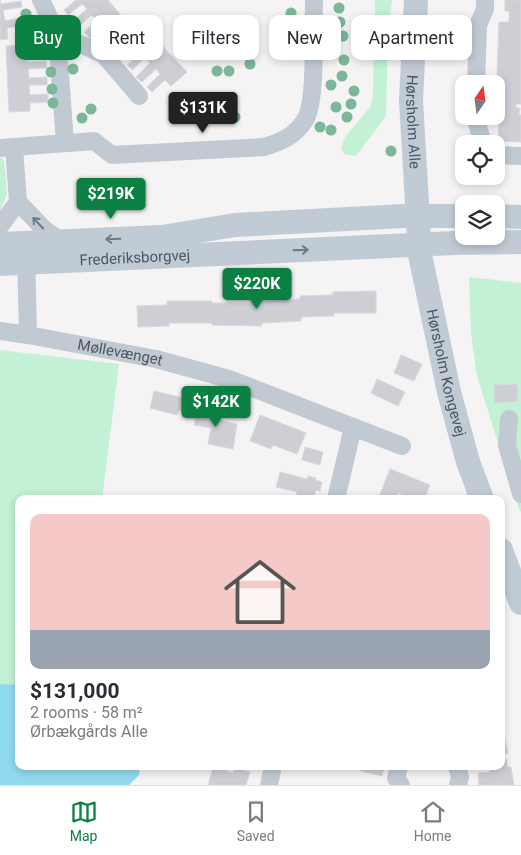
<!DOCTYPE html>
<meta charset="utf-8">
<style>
:root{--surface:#fff;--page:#f2f2f3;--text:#2b2b33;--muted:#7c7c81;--line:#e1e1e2;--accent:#0b8043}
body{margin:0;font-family:Roboto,sans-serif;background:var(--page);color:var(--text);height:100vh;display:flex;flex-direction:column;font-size:19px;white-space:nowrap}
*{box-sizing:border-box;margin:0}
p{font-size:16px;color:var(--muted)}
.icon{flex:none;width:28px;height:28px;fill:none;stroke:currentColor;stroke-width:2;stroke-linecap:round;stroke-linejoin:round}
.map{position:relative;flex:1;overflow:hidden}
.drawer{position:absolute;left:15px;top:495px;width:490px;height:275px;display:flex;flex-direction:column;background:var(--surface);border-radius:10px;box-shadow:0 2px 8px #0003}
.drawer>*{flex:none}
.top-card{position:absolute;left:15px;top:15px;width:491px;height:45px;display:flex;gap:10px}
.needle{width:32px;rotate:13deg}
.tools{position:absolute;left:455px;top:75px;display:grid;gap:10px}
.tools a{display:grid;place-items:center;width:50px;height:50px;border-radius:10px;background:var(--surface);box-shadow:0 2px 8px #0003;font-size:25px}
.price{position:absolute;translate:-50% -42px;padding:0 11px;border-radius:5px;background:var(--accent);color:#fff;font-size:16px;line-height:32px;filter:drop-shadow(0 1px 2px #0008)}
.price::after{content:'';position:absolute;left:50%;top:30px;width:15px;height:11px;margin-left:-8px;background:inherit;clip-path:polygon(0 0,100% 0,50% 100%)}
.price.active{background:#222;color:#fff}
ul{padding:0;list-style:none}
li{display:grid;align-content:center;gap:10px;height:265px;padding:0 15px}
li span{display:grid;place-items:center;height:155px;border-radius:10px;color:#555}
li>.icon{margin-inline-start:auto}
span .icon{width:90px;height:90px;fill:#fffc;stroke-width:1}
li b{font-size:21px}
.tag{padding:0 18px;border-radius:10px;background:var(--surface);box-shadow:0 2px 8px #0003;font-size:18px;line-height:45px}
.tag.active{background:var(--accent);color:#fff}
.dock{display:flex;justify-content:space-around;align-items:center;height:70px;border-top:1px solid var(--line);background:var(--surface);font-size:14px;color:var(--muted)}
.dock a{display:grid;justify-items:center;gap:2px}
.dock .active{color:var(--accent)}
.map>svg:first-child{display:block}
.green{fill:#c3f1d5}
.water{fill:#90daee}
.building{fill:#cdcfd5;stroke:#d7d9de}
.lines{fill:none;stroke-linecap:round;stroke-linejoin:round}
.minor{stroke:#c1cad2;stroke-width:18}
.secondary{stroke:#c1cbd6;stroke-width:24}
.tree{fill:#7bb799}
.oneway{stroke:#6e7983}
.oneway2{stroke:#6e7984}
.labels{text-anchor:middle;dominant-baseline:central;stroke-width:4;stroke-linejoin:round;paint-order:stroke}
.street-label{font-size:15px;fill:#4a5661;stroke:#fff}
</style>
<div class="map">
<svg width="521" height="785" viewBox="0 0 521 785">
<rect width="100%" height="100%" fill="#f5f3f3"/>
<!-- green -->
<g class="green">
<polygon points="375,0 392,0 388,32 386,116 356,156 344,154 341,148 345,137 371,106 373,93"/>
<polygon points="0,157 4,160 7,194 0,212"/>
<polygon points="469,277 521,283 521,512 519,510 477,376 471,333"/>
<polygon points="0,350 119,364 102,499 19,499 19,685 0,684"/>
</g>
<!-- water -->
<polygon class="water" points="0,684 19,685 19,766 140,766 139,775 129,785 0,785"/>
<!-- building -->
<g class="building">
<polygon points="0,0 1,4 21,1 22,7 3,10 5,21 24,17 25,25 7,28 8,39 0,40"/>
<polygon points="76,0 108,0 124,19 108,32 103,27 90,38 84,32 97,21 92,15 78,27 73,21 87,9 82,4 68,15 64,10"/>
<polygon points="505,0 521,0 521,104 516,104 516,108 520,108 519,115 521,115 521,142 498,141 499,115 502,115 503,103 496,103 499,22 509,22 509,11 505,11"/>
<polygon points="135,17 187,72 171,86 165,80 152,92 147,87 160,74 156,69 142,82 136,77 150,63 145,58 132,70 127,65 140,53 134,47 121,60 116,55 130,42 125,37 111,50 106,44"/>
<polygon points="46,44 46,52 28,53 28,62 46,61 47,68 28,69 29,78 47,77 47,85 29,85 30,95 48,94 48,102 30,103 30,111 9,112 6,46"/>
<polygon points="376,291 376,313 334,313 334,316 301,317 301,321 262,323 262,326 212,325 212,323 169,323 169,326 138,327 137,306 167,305 167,301 212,301 212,303 253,303 253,304 261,304 260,301 300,299 300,296 333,295 333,292"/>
<polygon points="401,355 422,364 414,381 394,373"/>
<polygon points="377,379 405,392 398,406 371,393"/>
<polygon points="517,384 518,401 495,403 494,385"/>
<polygon points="154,391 188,399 185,412 179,410 177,415 150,408"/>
<polygon points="198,405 216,409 214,419 237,424 233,449 208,444 211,428 194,425"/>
<polygon points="260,415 306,433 297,454 273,445 271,449 250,441"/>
<polygon points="305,447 323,452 320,465 302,460"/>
<polygon points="390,469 430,485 424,499 413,499 398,493 396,499 383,499 379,497"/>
<polygon points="280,472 307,479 308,476 316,478 315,480 322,482 320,491 316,490 313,499 295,499 297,492 276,487"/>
<polygon points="501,724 508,753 501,754"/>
<polygon points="506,759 508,767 511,767 514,785 479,785 478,773 489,772 491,770 490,766 501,766 501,760"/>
<polygon points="362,766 385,766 382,776 361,771"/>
<polygon points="213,767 233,773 235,768 250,772 246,785 208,785"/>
</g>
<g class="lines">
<!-- minor -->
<g class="minor">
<polyline points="41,0 57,34"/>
<polyline points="476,84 478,25 485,9 485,0"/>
<polyline points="475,116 483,144"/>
<polyline points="65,143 57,34 103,54 139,96"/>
<path d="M0,148l94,-7 18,14 152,-8c17,-5 31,-11 41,-27 12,-18 8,-95 9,-120"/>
<polyline points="496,155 521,156"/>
<polyline points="18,202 45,230 61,241"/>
<polyline points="0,226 18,202 14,147"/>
<polyline points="26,253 28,335"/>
<path id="s1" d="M0,331l28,4 128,24 73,20 173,67"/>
<polyline points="509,419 507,445 521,494"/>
<polyline points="336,499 353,427"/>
<polyline points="399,766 396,778 401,785"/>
<polyline points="457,766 460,777 458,785"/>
<polyline points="269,785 273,766"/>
</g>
<!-- secondary -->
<g class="secondary">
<path id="s2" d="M416,0l-5,100 9,155 29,137 19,70 14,37"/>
<polyline points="496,216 521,217"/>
<polyline points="0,244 162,237 235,225 404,216 464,216"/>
<path id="s3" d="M0,264l454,-21 67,-1"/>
<polyline points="501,550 521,603"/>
</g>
</g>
<!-- trees -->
<g class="tree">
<circle cx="339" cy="8" r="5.5"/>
<circle cx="291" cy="13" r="5.5"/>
<circle cx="26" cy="14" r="5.5"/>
<circle cx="340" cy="22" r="5.5"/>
<circle cx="329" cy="26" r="5.5"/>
<circle cx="360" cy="32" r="5.5"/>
<circle cx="29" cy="33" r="5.5"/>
<circle cx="343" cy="36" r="5.5"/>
<circle cx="330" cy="44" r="5.5"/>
<circle cx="344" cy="60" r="5.5"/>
<circle cx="250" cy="64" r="5.5"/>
<circle cx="73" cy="69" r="5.5"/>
<circle cx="217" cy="71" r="5.5"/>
<circle cx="229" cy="71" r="5.5"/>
<circle cx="51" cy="72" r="5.5"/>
<circle cx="342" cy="76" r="5.5"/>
<circle cx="331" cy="85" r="5.5"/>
<circle cx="52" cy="89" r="5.5"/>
<circle cx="354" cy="91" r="5.5"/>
<circle cx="53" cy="103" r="5.5"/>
<circle cx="351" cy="104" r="5.5"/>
<circle cx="336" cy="107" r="5.5"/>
<circle cx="91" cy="109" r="5.5"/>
<circle cx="235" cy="117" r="5.5"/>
<circle cx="347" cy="117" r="5.5"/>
<circle cx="82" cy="118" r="5.5"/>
<circle cx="320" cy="127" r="5.5"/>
<circle cx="331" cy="130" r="5.5"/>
<circle cx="391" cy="151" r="5.5"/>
</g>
<!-- one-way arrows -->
<defs><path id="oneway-shaft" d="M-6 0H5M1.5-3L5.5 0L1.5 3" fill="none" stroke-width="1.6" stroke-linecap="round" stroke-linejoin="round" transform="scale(1.25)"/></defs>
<use class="oneway" href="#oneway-shaft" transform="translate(38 223) rotate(-133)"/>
<g class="oneway2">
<use href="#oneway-shaft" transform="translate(113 239) rotate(178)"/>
<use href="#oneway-shaft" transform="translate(301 250) rotate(-2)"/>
</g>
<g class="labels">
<!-- street labels -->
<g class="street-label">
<text stroke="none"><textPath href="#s2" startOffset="122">Hørsholm Alle</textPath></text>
<text stroke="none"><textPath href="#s3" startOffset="135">Frederiksborgvej</textPath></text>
<text stroke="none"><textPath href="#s1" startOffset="122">Møllevænget</textPath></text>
<text stroke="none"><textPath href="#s2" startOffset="376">Hørsholm Kongevej</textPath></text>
</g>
</g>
</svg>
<div class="tools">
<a><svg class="needle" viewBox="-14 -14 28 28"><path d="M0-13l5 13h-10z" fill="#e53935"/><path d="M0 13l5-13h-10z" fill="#7c7c81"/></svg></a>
<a><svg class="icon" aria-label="locate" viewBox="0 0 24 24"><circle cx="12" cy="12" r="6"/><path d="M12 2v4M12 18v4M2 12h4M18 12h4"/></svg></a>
<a><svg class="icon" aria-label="layers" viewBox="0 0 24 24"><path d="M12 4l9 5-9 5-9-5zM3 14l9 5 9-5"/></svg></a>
</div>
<b class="price active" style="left:203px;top:134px">$131K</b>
<b class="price" style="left:111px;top:220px">$219K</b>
<b class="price" style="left:257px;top:310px">$220K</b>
<b class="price" style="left:216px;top:428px">$142K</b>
<div class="top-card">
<a class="tag active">Buy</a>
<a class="tag">Rent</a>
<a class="tag">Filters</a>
<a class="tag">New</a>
<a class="tag">Apartment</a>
</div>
<section class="drawer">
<ul>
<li><span style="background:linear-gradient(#f6c9c9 75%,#9aa5b1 0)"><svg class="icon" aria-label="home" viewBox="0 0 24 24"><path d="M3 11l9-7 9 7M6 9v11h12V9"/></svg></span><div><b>$131,000</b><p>2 rooms · 58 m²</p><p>Ørbækgårds Alle</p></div></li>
</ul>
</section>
</div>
<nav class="dock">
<a class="active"><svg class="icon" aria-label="map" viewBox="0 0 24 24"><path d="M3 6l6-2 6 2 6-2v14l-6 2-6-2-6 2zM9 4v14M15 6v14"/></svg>Map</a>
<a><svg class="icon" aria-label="saved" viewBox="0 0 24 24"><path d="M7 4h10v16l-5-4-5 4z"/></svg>Saved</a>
<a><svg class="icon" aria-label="home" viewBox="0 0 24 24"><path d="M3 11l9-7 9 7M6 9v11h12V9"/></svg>Home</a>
</nav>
